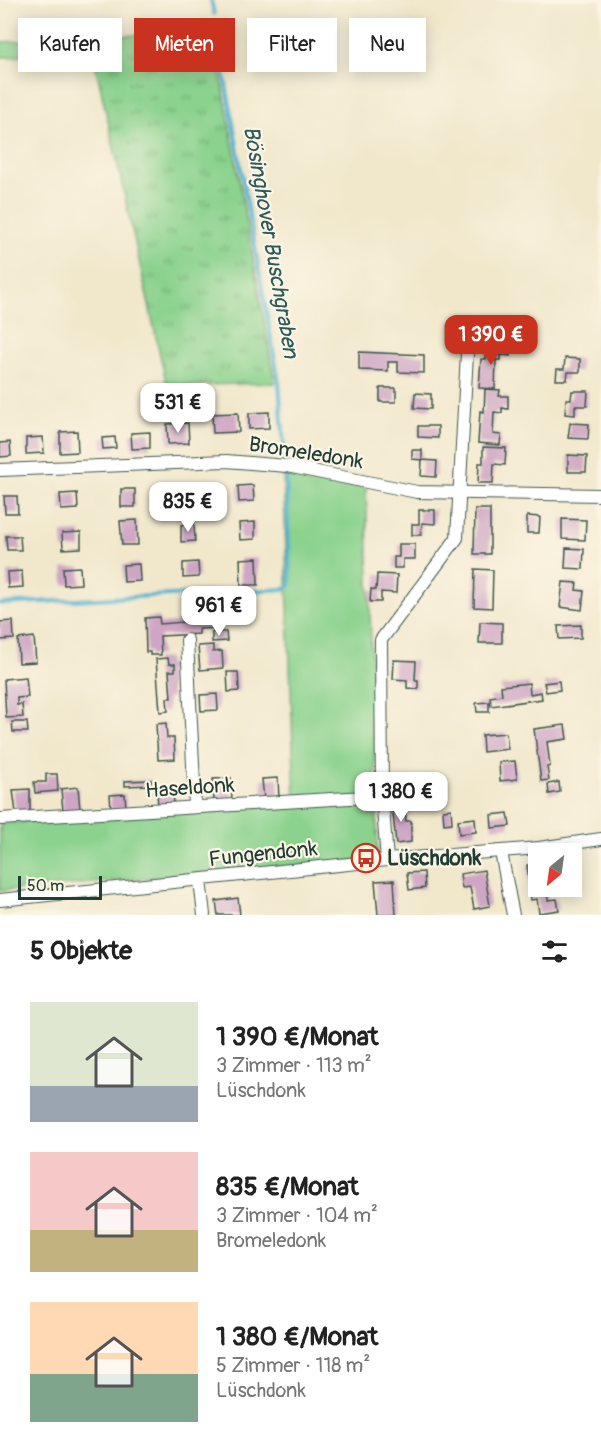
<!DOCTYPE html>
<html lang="de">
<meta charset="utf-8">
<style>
:root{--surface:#fff;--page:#f6f6f6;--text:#222;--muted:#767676;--accent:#c8321e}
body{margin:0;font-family:Pangolin,sans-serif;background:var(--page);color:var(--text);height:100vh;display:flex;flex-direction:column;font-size:22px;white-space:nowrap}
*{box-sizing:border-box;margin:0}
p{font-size:20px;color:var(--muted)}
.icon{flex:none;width:33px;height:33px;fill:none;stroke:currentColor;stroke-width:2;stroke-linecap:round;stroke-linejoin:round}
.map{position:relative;height:915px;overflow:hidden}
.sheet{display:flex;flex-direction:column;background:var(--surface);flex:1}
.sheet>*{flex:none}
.top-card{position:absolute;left:18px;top:18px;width:566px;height:54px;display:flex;gap:12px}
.needle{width:39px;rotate:209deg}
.tools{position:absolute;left:528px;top:843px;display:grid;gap:12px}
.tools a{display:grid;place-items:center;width:54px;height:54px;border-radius:0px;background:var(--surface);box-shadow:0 3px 15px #0003;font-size:30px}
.scale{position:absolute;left:18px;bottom:15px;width:84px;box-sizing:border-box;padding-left:6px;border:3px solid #1f3d34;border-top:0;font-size:16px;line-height:21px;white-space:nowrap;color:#1f3d34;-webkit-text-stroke:4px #fcf5e5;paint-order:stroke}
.price{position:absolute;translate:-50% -51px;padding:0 14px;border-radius:12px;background:#fff;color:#222;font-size:20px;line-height:39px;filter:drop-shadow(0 2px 3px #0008)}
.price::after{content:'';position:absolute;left:50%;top:36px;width:18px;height:14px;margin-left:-9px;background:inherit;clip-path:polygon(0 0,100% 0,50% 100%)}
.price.on{background:var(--accent);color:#fff}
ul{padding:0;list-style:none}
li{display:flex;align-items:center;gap:18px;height:150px;padding:0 30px}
li span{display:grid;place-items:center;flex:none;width:168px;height:120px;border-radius:0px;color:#555}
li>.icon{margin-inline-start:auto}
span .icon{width:72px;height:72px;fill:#fffc;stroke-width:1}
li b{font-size:26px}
h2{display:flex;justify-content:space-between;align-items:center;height:72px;padding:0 30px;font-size:26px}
.pill{padding:0 21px;border-radius:0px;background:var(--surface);box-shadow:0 3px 15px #0003;font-size:21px;line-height:54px}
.pill.on{background:var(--accent);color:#fff}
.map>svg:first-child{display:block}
.grass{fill:url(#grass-tufts);stroke:#548860;stroke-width:1.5}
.park{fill:#8ad28d;stroke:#548860;stroke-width:1.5}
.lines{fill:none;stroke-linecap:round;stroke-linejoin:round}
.stream{stroke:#51b4d0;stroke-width:4}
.building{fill:#cfa5c5}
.street-casing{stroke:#3e574b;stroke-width:14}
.street{stroke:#fff;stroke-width:12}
.labels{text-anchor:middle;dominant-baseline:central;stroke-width:4.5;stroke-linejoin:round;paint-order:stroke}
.street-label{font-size:21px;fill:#1f3d34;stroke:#fcf5e5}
.poi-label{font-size:21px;font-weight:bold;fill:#1f3d34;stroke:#fcf5e5;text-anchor:start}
.water-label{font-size:22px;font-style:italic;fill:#2c5b5b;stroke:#fcf5e5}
</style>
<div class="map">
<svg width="601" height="915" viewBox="0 0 601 915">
<defs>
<pattern id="grass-tufts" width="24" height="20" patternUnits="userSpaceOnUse" patternTransform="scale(1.5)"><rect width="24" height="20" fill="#8ad28d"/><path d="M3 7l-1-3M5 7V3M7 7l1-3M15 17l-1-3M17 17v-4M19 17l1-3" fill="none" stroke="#70ac74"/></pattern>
</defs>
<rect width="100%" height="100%" fill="#fcf5e5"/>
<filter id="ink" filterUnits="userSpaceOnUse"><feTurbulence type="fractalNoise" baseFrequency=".0167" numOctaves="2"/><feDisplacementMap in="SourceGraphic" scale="12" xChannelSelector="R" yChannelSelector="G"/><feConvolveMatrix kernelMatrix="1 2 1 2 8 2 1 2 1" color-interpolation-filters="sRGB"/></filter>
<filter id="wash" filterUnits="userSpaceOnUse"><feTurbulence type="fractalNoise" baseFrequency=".008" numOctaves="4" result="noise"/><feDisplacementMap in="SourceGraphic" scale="24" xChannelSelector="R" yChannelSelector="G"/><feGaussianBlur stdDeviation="1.35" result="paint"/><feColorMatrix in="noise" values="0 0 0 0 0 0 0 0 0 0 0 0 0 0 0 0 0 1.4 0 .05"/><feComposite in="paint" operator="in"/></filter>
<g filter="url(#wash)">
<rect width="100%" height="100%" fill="#f1e8cc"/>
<!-- grass -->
<polygon class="grass" points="213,31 275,383 167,386 93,54 0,57 0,42"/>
<!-- park -->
<polygon class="park" points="283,468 366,488 378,858 0,891 0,823 295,804"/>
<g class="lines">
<!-- stream -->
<g class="stream">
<polyline points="211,0 214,14"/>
<polyline points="217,33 279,383 285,458"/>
<polyline points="0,604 284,589 290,586 286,468"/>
</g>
</g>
<g id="blocks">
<!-- building -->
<g class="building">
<polygon points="487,346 510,348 510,356 501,355 501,360 496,360 495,389 479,388 481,359 486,359"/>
<polygon points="359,352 424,355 424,373 398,372 398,362 388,362 388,371 359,370"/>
<polygon points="565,358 580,359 580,372 568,372 567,380 556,380 557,369 564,369"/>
<rect x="380" y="388" width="16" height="14"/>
<polygon points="485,389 500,390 499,396 508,396 508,409 502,408 502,413 494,412 493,434 501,435 500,445 478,443 480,411 484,412"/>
<polygon points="572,391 588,391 587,406 575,406 575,415 565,414 566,399 571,399"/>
<polygon points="415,393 431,394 431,409 414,408"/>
<polygon points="269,412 269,428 249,429 249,413"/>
<polygon points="238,413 239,432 213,433 212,414"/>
<polygon points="188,423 189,443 168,444 167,424"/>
<polygon points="570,423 589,424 588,439 568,438"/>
<polygon points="418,426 438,426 438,438 418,437"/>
<polygon points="77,431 78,452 60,453 60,432"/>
<polygon points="150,432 150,448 132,449 131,433"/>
<polygon points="43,437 44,453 26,454 26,438"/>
<polygon points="115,437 116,448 103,449 102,438"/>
<polygon points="10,442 11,456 0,457 0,443"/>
<polygon points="483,447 506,448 505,465 494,464 493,483 478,483 479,463 483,463"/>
<polygon points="412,450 422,450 422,460 412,459"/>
<polygon points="568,455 587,456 586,472 568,472"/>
<polygon points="422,460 437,461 436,477 421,476"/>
<polygon points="253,485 254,501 239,502 238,486"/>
<polygon points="192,487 193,504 178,504 177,488"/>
<rect x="121" y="489" width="14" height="18"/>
<polygon points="77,493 78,509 61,510 60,494"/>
<polygon points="4,496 17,496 18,513 5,513"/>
<polygon points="475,509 490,509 490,554 474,554"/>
<polygon points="419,510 435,510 435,524 422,523 421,535 412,535 412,524 419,524"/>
<polygon points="527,516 540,517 539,533 527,533"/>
<polygon points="562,519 586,520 585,540 562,539"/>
<polygon points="137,520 138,545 122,545 120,521"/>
<polygon points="255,522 255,539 240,540 239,523"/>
<polygon points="194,524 195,541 181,542 181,525"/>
<polygon points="81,532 81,548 63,549 62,533"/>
<polygon points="6,536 20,536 21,550 7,550"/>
<polygon points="399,544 415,544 415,559 403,559 403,568 394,568 394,557 399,557"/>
<polygon points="566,548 584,549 583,569 565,568"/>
<polygon points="257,558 258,585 241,585 240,559"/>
<polygon points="198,562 199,577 183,578 183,563"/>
<polygon points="139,564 140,581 124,582 123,565"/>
<polygon points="80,567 81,584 64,585 63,568"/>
<polygon points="475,569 493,570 492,608 474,607"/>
<polygon points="22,571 23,587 8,588 7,572"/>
<polygon points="377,574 397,575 396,593 381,592 381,602 370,602 371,589 376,590"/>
<polygon points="563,582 577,583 576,590 584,591 582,610 560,607"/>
<polygon points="159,617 160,624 221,619 222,628 199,629 199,634 160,636 161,655 150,655 150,652 146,652 145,618"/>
<polygon points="13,621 14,639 0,640 0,622"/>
<polygon points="480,622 502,623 502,643 479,643"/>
<polygon points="581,625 581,638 559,639 558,626"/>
<polygon points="212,632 226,632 227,641 212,642"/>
<polygon points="34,637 36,662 19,663 18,639"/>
<polygon points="213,645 213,652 222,651 223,668 200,670 198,646"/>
<polygon points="168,658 169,664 175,664 175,671 169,671 171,698 167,698 168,711 160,712 156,659"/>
<polygon points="394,660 416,661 415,680 418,680 418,689 407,688 407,680 393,679"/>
<polygon points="227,672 238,672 239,691 228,692"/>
<polygon points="26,677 28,697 17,698 17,705 22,704 23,717 6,718 4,679"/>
<polygon points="559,681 560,690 546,692 544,683"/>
<polygon points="529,683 530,694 541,692 542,699 491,706 490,697 502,695 501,686"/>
<polygon points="217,694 218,710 201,711 200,695"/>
<polygon points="489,702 489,712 477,712 476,703"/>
<polygon points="12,722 27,722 28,732 13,732"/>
<polygon points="166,723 167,738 174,738 175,759 158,760 156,724"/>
<polygon points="565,725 567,739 547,742 550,766 547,767 549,780 541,781 534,729"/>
<polygon points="506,733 508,749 483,752 482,735"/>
<polygon points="515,761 517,779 500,781 499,762"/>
<polygon points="46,774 57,774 58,791 35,793 34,782 46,782"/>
<polygon points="231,778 232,802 214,803 213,779"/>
<polygon points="278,778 279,799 264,800 262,779"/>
<polygon points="151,780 151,785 125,786 125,781"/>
<polygon points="559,782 560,792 549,794 548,784"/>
<polygon points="78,787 80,809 63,811 61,789"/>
<polygon points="30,789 30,812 16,813 13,790"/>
<polygon points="421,790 422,800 408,801 407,791"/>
<polygon points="173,791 174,806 158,806 157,792"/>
<polygon points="125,794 126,809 111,810 110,795"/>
<polygon points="405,801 406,821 411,821 411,842 396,844 392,802"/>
<polygon points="451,809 452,823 444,824 443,810"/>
<polygon points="508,813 510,826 492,828 491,815"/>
<polygon points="475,818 476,832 459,834 458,820"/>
<polygon points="538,863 538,886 547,886 548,900 557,899 559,910 539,913 537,899 531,900 527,865"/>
<polygon points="484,870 490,906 474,909 470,887 462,888 460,874"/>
<polygon points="424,872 425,888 409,890 407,873"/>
<polygon points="394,880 396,915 378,915 375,881"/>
<polygon points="238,898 240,915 218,915 216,901"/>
</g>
</g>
</g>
<g filter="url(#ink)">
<use href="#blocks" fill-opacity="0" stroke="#3e574b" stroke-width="1.5"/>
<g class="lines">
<!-- street casing -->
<g class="street-casing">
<g id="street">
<polyline points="0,470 226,461 287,466 417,492 601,495"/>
<polyline points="187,640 195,806"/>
<polyline points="0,819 382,796"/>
<polyline points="501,852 513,915"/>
<polyline points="387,860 382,796 381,640 457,538 467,353"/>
<polyline points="200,880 204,915"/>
<polyline points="0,900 387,860 539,848 601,839"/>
</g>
</g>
<!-- street -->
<use href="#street" class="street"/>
</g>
</g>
<!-- icons -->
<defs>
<g id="bus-ring" transform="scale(1.5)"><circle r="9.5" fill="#fcf5e5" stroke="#c8321e" stroke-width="1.5"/><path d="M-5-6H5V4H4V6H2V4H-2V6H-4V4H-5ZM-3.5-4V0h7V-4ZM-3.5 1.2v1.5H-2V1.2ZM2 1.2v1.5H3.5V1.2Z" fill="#c8321e"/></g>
</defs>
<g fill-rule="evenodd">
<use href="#bus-ring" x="366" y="858"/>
</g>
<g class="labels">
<!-- street labels -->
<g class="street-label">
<text transform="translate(306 453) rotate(9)">Bromeledonk</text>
<text transform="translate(190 788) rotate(-4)">Haseldonk</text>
<text transform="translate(263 854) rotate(-6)">Fungendonk</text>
</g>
<!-- poi labels -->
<g class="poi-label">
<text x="387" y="858">Lüschdonk</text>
</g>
<!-- water labels -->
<g class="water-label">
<text transform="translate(271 242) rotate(80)">Bösinghover Buschgraben</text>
</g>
</g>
</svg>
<div class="tools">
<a><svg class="needle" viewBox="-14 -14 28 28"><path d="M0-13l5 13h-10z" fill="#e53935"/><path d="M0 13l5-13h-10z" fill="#767676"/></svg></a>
</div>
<div class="scale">50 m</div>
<b class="price on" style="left:491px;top:366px">1 390 €</b>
<b class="price" style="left:178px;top:434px">531 €</b>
<b class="price" style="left:188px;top:533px">835 €</b>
<b class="price" style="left:219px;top:637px">961 €</b>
<b class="price" style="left:401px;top:823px">1 380 €</b>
<div class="top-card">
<a class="pill">Kaufen</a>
<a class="pill on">Mieten</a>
<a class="pill">Filter</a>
<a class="pill">Neu</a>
</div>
</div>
<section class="sheet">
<h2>5 Objekte<svg class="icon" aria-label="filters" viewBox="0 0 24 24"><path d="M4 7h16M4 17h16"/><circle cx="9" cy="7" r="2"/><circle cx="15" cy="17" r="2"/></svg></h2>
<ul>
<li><span style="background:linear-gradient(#dfe7d0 70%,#9aa5b1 0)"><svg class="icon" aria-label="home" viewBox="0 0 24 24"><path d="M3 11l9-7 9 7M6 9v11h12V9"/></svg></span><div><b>1 390 €/Monat</b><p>3 Zimmer · 113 m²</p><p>Lüschdonk</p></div></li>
<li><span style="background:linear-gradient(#f6c9c9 65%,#c2b280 0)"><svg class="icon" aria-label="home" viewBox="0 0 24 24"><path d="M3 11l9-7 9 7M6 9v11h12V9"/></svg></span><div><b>835 €/Monat</b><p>3 Zimmer · 104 m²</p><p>Bromeledonk</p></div></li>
<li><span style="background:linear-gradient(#ffd9b3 60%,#7fa58c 0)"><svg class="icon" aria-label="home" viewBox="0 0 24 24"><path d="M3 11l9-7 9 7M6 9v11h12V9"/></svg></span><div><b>1 380 €/Monat</b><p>5 Zimmer · 118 m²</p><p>Lüschdonk</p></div></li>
</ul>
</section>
